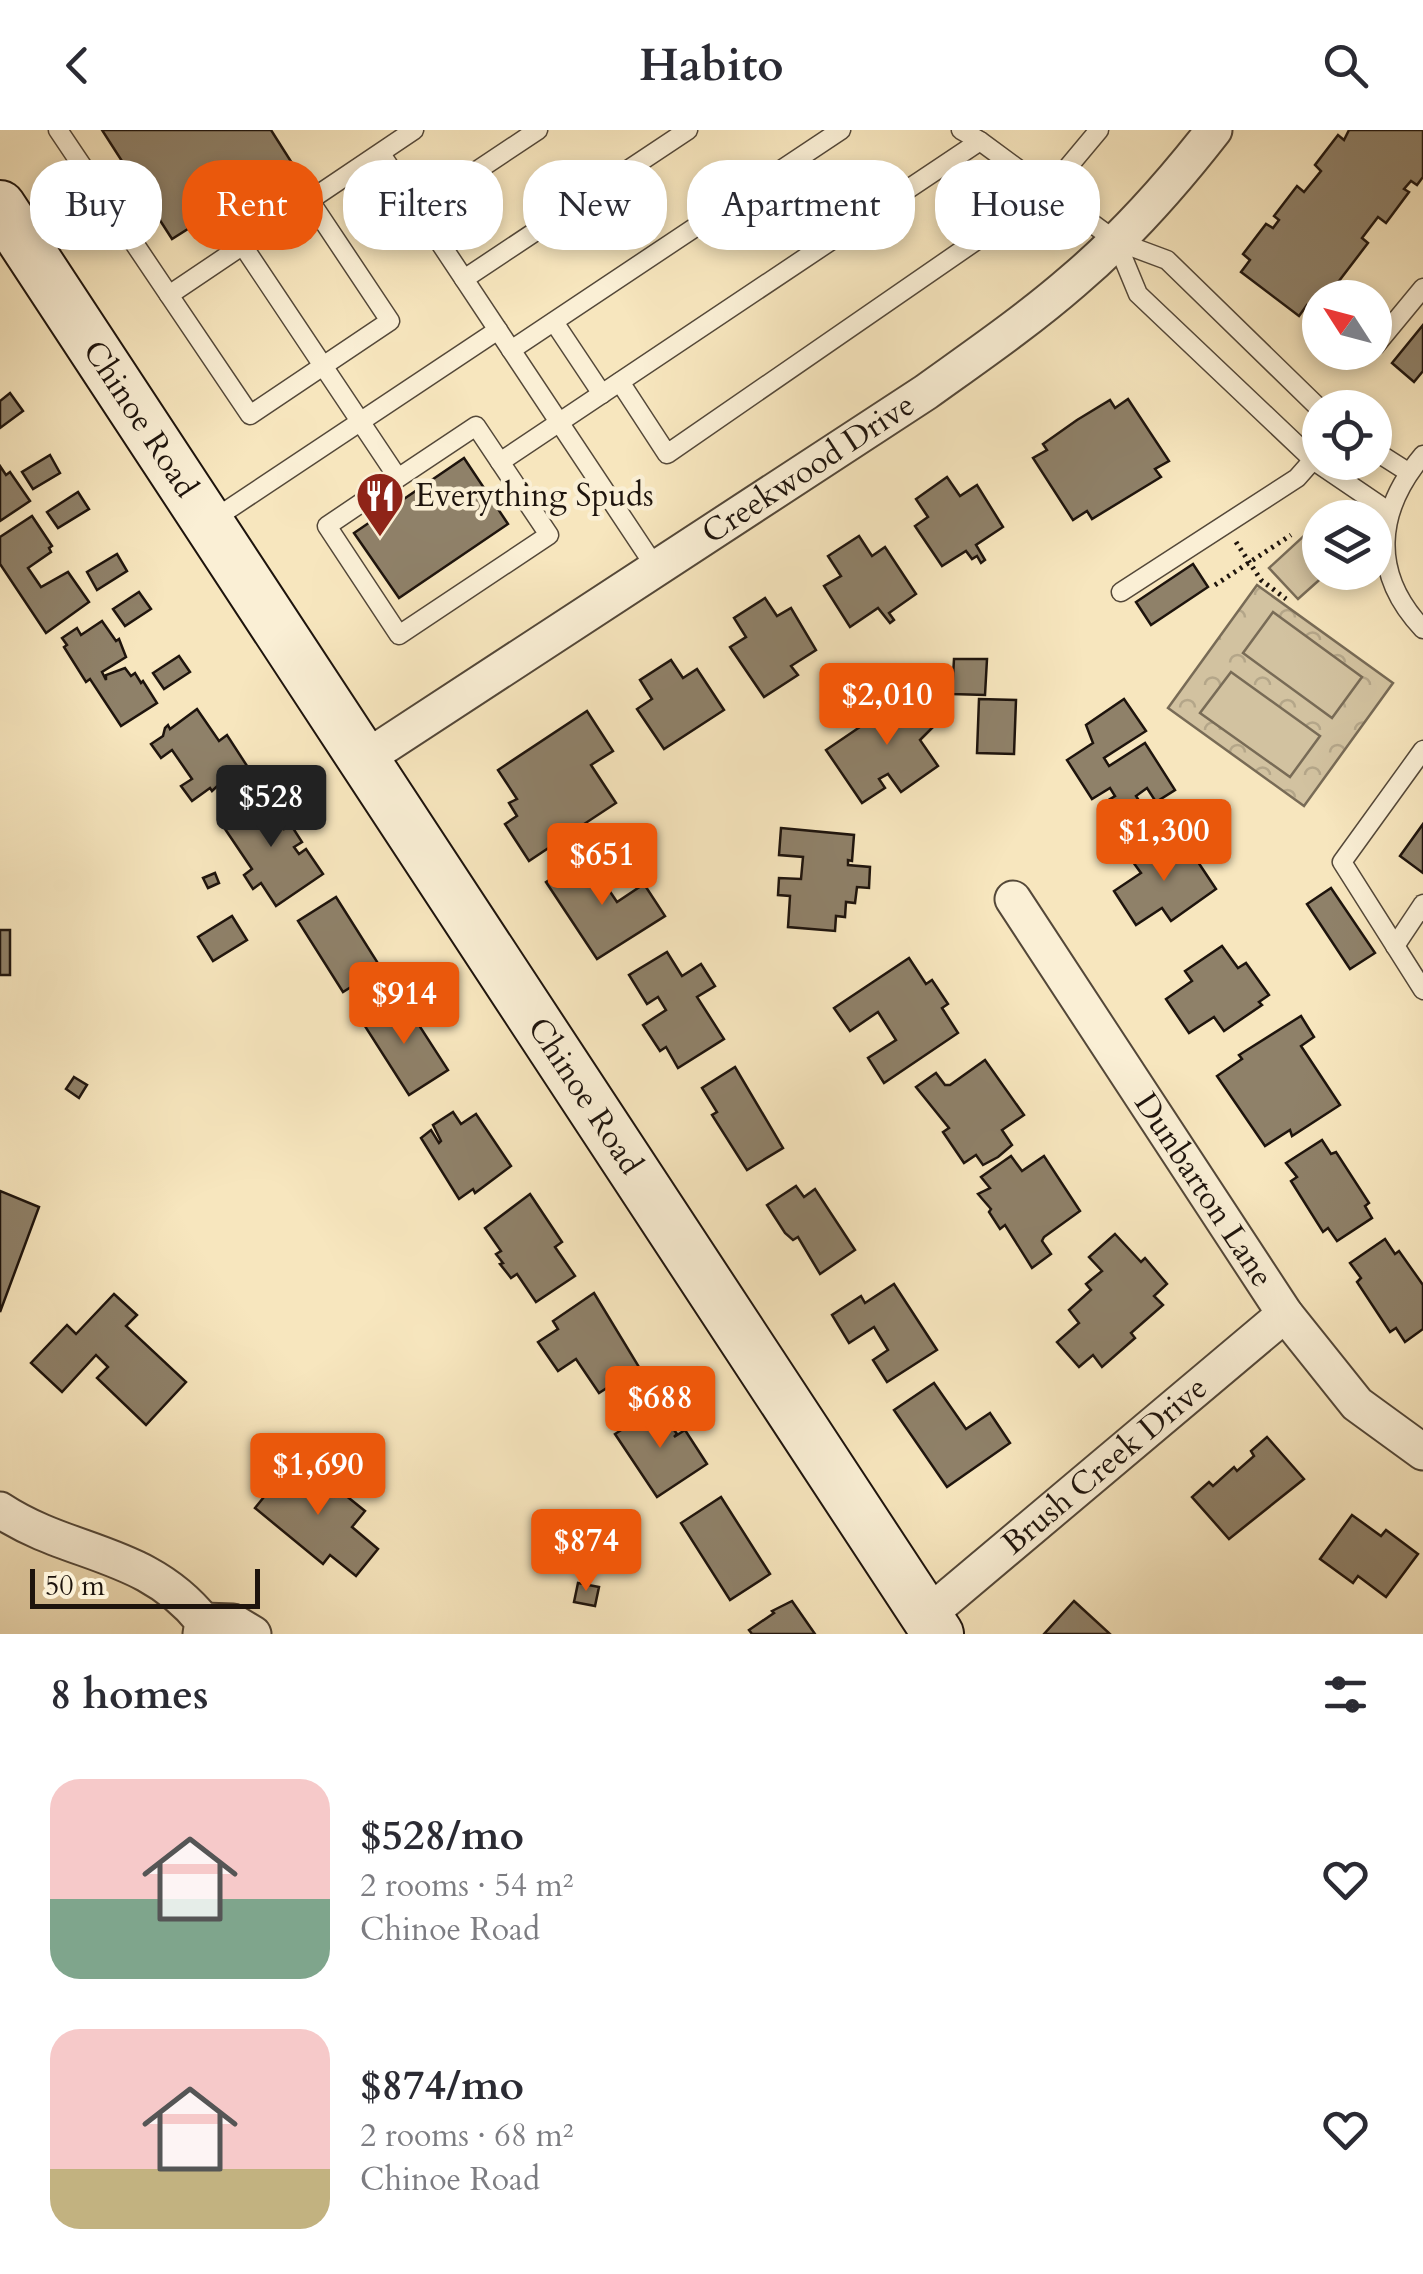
<!DOCTYPE html>
<meta charset="utf-8">
<style>
:root{--surface:#fff;--page:#f7f7f7;--text:#2b2b33;--muted:#7c7c81;--accent:#ea580c}
body{margin:0;font-family:Cardo,serif;background:var(--page);color:var(--text);height:100vh;display:flex;flex-direction:column;font-size:38px;white-space:nowrap}
*{box-sizing:border-box;margin:0}
p{font-size:32px;color:var(--muted)}
.icon{flex:none;width:55px;height:55px;fill:none;stroke:currentColor;stroke-width:2;stroke-linecap:round;stroke-linejoin:round}
.map{position:relative;height:1504px;overflow:hidden}
.drawer{display:flex;flex-direction:column;background:var(--surface);flex:1}
.drawer>*{flex:none}
.hud{position:absolute;left:30px;top:30px;width:1365px;height:90px;display:flex;gap:20px}
.needle{width:65px;rotate:306deg}
.tools{position:absolute;left:1302px;top:150px;display:grid;gap:20px}
.tools a{display:grid;place-items:center;width:90px;height:90px;border-radius:50%;background:var(--surface);box-shadow:0 5px 15px #0003;font-size:50px}
.scale{position:absolute;left:30px;bottom:25px;width:230px;box-sizing:border-box;padding-left:10px;border:5px solid #1e140d;border-top:0;font-size:28px;line-height:35px;white-space:nowrap;color:#1e140d;-webkit-text-stroke:8px #faefd5;paint-order:stroke}
.price{position:absolute;translate:-50% -85px;padding:0 22px;border-radius:10px;background:var(--accent);color:#fff;font-size:32px;line-height:65px;filter:drop-shadow(0 2px 5px #0008)}
.price::after{content:'';position:absolute;left:50%;top:60px;width:30px;height:22px;margin-left:-15px;background:inherit;clip-path:polygon(0 0,100% 0,50% 100%)}
.price.active{background:#222;color:#fff}
ul{padding:0;list-style:none}
li{display:flex;align-items:center;gap:30px;height:250px;padding:0 50px}
li span{display:grid;place-items:center;flex:none;width:280px;height:200px;border-radius:30px;color:#555}
li>.icon{margin-inline-start:auto}
span .icon{width:120px;height:120px;fill:#fffc;stroke-width:1}
li b{font-size:42px}
h2{display:flex;justify-content:space-between;align-items:center;height:120px;padding:0 50px;font-size:42px}
.tag{padding:0 35px;border-radius:40px;background:var(--surface);box-shadow:0 5px 15px #0003;font-size:35px;line-height:90px}
.tag.active{background:var(--accent);color:#fff}
header{display:flex;justify-content:space-between;align-items:center;height:130px;padding:0 50px;background:var(--surface);font-size:45px;font-weight:800}
.map>svg:first-child{display:block}
.park{fill:url(#park-crowns);stroke:#786b56;stroke-width:2.5}
.pitch{fill:#d2c2a0;stroke:#786b56;stroke-width:2.5}
.building{fill:#8f8169;stroke:#1e140d;stroke-width:2.5}
.lines{fill:none;stroke-linecap:round;stroke-linejoin:round}
.lane-casing{stroke:#544839;stroke-width:21}
.street-casing{stroke:#544839;stroke-width:39}
.secondary-casing{stroke:#1e140d;stroke-width:54}
.path{stroke:#1e140d;stroke-width:5;stroke-dasharray:2.5 5;stroke-linecap:butt}
.lane{stroke:#faefd5;stroke-width:18}
.street{stroke:#faefd5;stroke-width:35}
.secondary{stroke:#faefd5;stroke-width:50}
.labels{text-anchor:middle;dominant-baseline:central;stroke-width:9;stroke-linejoin:round;paint-order:stroke}
.street-label{font-size:32px;fill:#1e140d;stroke:#faefd5}
.poi-label{font-size:32px;fill:#1e140d;stroke:#faefd5;text-anchor:start}
</style>
<header><svg class="icon" aria-label="back" viewBox="0 0 24 24"><path d="M15 5l-7 7 7 7"/></svg>Habito<svg class="icon" aria-label="search" viewBox="0 0 24 24"><circle cx="10" cy="10" r="6"/><path d="M15 15l6 6"/></svg></header>
<div class="map">
<svg width="1423" height="1504" viewBox="0 0 1423 1504">
<defs>
<pattern id="park-crowns" width="20" height="18" patternUnits="userSpaceOnUse" patternTransform="scale(2.5)"><rect width="20" height="18" fill="#d2c2a0"/><path d="M2 6a3 3 0 1 1 6 0M12 15a3 3 0 1 1 6 0" fill="none" stroke="#b4a689"/></pattern>
</defs>
<rect width="100%" height="100%" fill="#f7e6be"/>
<filter id="stains"><feTurbulence type="fractalNoise" baseFrequency=".002" numOctaves="4"/><feColorMatrix values="0 0 0 0 .2 0 0 0 0 .09 0 0 0 0 .02 0 0 0 .5 -.17"/></filter>
<radialGradient id="worn" r=".72"><stop offset=".6" stop-color="#630" stop-opacity="0"/><stop offset="1" stop-color="#630" stop-opacity=".3"/></radialGradient>
<!-- park -->
<polygon class="park" points="1257,455 1393,553 1304,676 1168,578"/>
<!-- pitch -->
<g class="pitch">
<polygon points="1320,391 1320,442 1327,443 1298,469 1269,438"/>
<polygon points="1273,482 1362,547 1332,588 1243,523"/>
<polygon points="1231,542 1320,606 1290,647 1200,583"/>
</g>
<!-- building -->
<g class="building">
<polygon points="102,0 271,0 292,33 172,109"/>
<polygon points="1349,0 1423,0 1423,47 1417,55 1411,51 1404,59 1409,62 1386,93 1378,87 1362,108 1368,113 1326,168 1320,168 1316,180 1307,175 1299,186 1241,142 1250,130 1243,124 1266,94 1273,98 1279,90 1274,86 1297,56 1304,62 1321,41 1315,35 1338,5 1344,10"/>
<polygon points="1423,195 1423,241 1414,252 1392,233"/>
<polygon points="10,263 23,281 0,298 0,271"/>
<polygon points="1128,269 1169,331 1155,339 1161,347 1092,389 1087,381 1073,390 1033,328 1047,320 1043,314 1077,290 1110,270 1115,278"/>
<polygon points="50,325 60,343 33,359 22,342"/>
<polygon points="464,328 508,394 399,468 354,403"/>
<polygon points="0,336 6,345 10,342 30,371 0,391"/>
<polygon points="947,347 960,366 977,355 1003,397 976,415 985,430 981,433 977,426 972,429 966,421 942,436 915,396 928,387 916,369"/>
<polygon points="78,362 89,379 58,398 47,382"/>
<polygon points="32,386 52,416 49,418 51,422 28,438 41,457 68,442 89,472 46,503 0,434 0,407"/>
<polygon points="859,406 872,426 885,417 916,464 889,483 894,490 890,493 878,478 850,497 824,456 841,446 828,426"/>
<polygon points="117,424 127,441 97,460 87,442"/>
<polygon points="1193,434 1208,457 1151,495 1136,472"/>
<polygon points="139,462 151,479 125,496 113,479"/>
<polygon points="765,468 777,486 791,478 816,520 791,536 798,545 764,567 730,517 746,507 734,488"/>
<polygon points="102,491 116,511 119,509 126,527 102,542 106,550 106,545 125,538 131,546 135,543 141,553 143,551 157,573 121,596 90,549 86,552 64,517 67,515 62,508 77,498 81,505"/>
<polygon points="179,526 190,542 164,559 153,543"/>
<polygon points="954,529 987,529 985,565 952,564"/>
<polygon points="671,530 683,548 697,539 724,580 664,619 637,579 652,569 640,550"/>
<polygon points="908,556 935,595 920,610 938,636 901,662 888,644 879,649 885,658 862,673 826,620 879,584 875,579"/>
<polygon points="979,569 1016,570 1014,624 977,623"/>
<polygon points="1124,569 1146,601 1104,628 1109,636 1145,613 1175,660 1156,672 1147,658 1136,666 1145,680 1122,694 1107,671 1115,666 1110,658 1092,669 1067,630 1093,613 1086,595"/>
<polygon points="197,579 219,611 227,605 249,639 231,652 227,647 212,661 210,658 192,671 181,656 192,649 172,620 161,628 151,614 163,606 165,598 168,595 170,599"/>
<polygon points="587,581 613,621 591,635 616,673 572,702 577,709 555,724 550,717 529,731 505,694 517,686 509,673 517,669 498,640"/>
<polygon points="267,662 285,688 279,692 284,699 291,695 302,712 294,717 299,724 306,719 323,744 276,776 261,753 253,759 244,745 252,739 221,693"/>
<polygon points="1423,694 1423,743 1400,726"/>
<polygon points="781,698 854,705 852,731 848,730 848,735 870,737 869,758 857,757 855,773 846,772 845,787 836,786 835,801 788,797 790,766 778,765 779,748 801,749 803,727 779,725"/>
<polygon points="1169,708 1184,732 1194,726 1216,759 1171,791 1162,778 1136,795 1114,761 1141,743 1133,732"/>
<polygon points="586,726 617,772 644,754 665,786 597,829 546,752"/>
<polygon points="215,743 219,753 208,758 203,748"/>
<polygon points="1331,758 1375,823 1350,839 1307,774"/>
<polygon points="336,767 381,838 343,862 298,791"/>
<polygon points="232,786 247,810 213,831 198,807"/>
<rect x="0" y="800" width="10" height="45"/>
<polygon points="1222,816 1238,838 1246,833 1269,865 1259,872 1262,875 1224,901 1214,887 1189,903 1166,869 1192,851 1185,841"/>
<polygon points="667,822 682,846 701,834 715,856 697,867 724,909 678,938 666,917 660,921 643,895 666,880 658,867 647,874 629,845"/>
<polygon points="909,828 926,854 932,850 948,874 942,878 958,903 884,953 868,928 896,910 878,882 850,901 834,878"/>
<polygon points="394,869 411,897 417,892 448,940 409,965 361,890"/>
<polygon points="1301,886 1314,907 1301,916 1340,975 1292,1006 1290,1000 1265,1016 1217,946 1242,929 1239,925"/>
<polygon points="985,930 1024,985 1002,1000 1012,1015 998,1027 983,1035 976,1025 964,1033 943,1002 949,998 916,957 936,943 945,955 950,955"/>
<polygon points="735,937 783,1018 747,1040 712,985 717,982 702,958"/>
<polygon points="74,947 87,955 79,968 66,959"/>
<polygon points="453,982 461,994 476,984 511,1036 475,1063 473,1059 459,1069 421,1008 431,1000 439,1013 441,1011 433,995"/>
<polygon points="1322,1010 1331,1024 1336,1022 1369,1073 1365,1076 1372,1088 1337,1111 1328,1098 1323,1102 1291,1051 1297,1047 1286,1033"/>
<polygon points="1011,1026 1022,1041 1044,1026 1080,1081 1044,1107 1042,1111 1051,1124 1032,1138 1005,1095 1000,1099 989,1082 991,1079 978,1064 990,1058 981,1047"/>
<polygon points="796,1056 804,1067 815,1059 855,1120 820,1144 798,1107 793,1110 785,1103 767,1075"/>
<polygon points="0,1061 39,1077 0,1182"/>
<polygon points="530,1064 562,1112 555,1117 575,1146 536,1172 517,1144 511,1148 500,1134 503,1133 496,1124 501,1121 485,1098"/>
<polygon points="1115,1104 1141,1132 1145,1128 1167,1154 1154,1166 1163,1175 1131,1203 1135,1208 1102,1237 1093,1225 1079,1237 1057,1212 1079,1193 1069,1180 1091,1160 1086,1154 1102,1141 1089,1127"/>
<polygon points="1385,1109 1395,1124 1399,1121 1423,1155 1423,1199 1405,1212 1396,1198 1390,1202 1357,1152 1361,1148 1350,1133"/>
<polygon points="894,1154 937,1220 887,1252 873,1230 888,1220 874,1197 849,1213 832,1185 861,1166 865,1173"/>
<polygon points="594,1163 639,1237 599,1263 576,1229 558,1241 538,1212 558,1199 553,1191"/>
<polygon points="114,1164 137,1185 126,1196 186,1252 146,1295 97,1248 108,1237 96,1225 62,1262 31,1233 67,1195 76,1204"/>
<polygon points="934,1253 966,1299 990,1283 1010,1313 947,1357 894,1280"/>
<polygon points="657,1277 677,1304 674,1307 685,1300 707,1334 657,1367 615,1304"/>
<polygon points="1267,1307 1304,1349 1229,1409 1192,1367 1209,1352 1213,1356 1234,1337 1237,1341 1254,1326 1251,1321"/>
<polygon points="294,1330 325,1356 329,1352 365,1381 352,1397 378,1419 356,1446 330,1425 323,1434 255,1378"/>
<polygon points="721,1367 770,1444 730,1470 681,1393"/>
<polygon points="1352,1385 1381,1406 1386,1400 1418,1424 1386,1467 1358,1446 1353,1453 1320,1429"/>
<polygon points="578,1453 599,1457 595,1476 574,1472"/>
<polygon points="792,1471 815,1504 752,1504 749,1500 774,1483 772,1481"/>
<polygon points="1074,1471 1110,1504 1044,1504"/>
</g>
<g class="lines">
<!-- lane casing -->
<g class="lane-casing">
<g id="lane">
<polyline points="58,0 169,165 414,0"/>
<polyline points="961,0 980,11 1116,111 1167,130 1320,279"/>
<polyline points="381,24 656,438"/>
<polyline points="418,80 538,0"/>
<polyline points="1116,111 1138,164 1313,330 1388,381"/>
<polyline points="243,116 398,348 476,296 549,405 399,505 327,396 398,348"/>
<polyline points="464,149 688,0"/>
<polyline points="169,165 250,285 390,191 310,71"/>
<polyline points="554,192 602,264"/>
<polyline points="1375,216 1423,158"/>
<polyline points="511,220 841,0"/>
<polyline points="620,252 667,324 1048,61 1099,0"/>
<polyline points="1375,321 1408,342"/>
<path d="M1423,325c-47,56 -53,118 0,174"/>
<polyline points="500,332 980,11"/>
<polyline points="211,391 498,200"/>
<polyline points="1121,462 1297,348 1320,322"/>
<polyline points="1423,620 1342,732 1423,860"/>
<polyline points="1395,816 1423,774"/>
</g>
</g>
<!-- street casing -->
<g class="street-casing">
<g id="street">
<path id="s1" d="M363,630l563,-368c50,-36 101,-71 147,-111 52,-44 99,-97 141,-151"/>
<path id="s2" d="M1013,769l272,415 72,90 66,48"/>
<path d="M0,1380c70,46 146,40 203,111l-2,13"/>
<path id="s3" d="M925,1487l360,-303"/>
<polyline points="203,1491 233,1492 253,1504"/>
</g>
</g>
<!-- secondary casing -->
<g class="secondary-casing">
<g id="secondary">
<path id="s4" d="M0,76l938,1428"/>
</g>
</g>
<!-- path -->
<g class="path">
<polyline points="1236,412 1261,450 1286,469"/>
<polyline points="1215,455 1291,405"/>
</g>
<!-- lane -->
<use href="#lane" class="lane"/>
<!-- street -->
<use href="#street" class="street"/>
<!-- secondary -->
<use href="#secondary" class="secondary"/>
</g>
<!-- icons -->
<defs>
<g id="restaurant-pin" transform="scale(2.5)"><path d="M0 17L-7.5 6A9.5 9.5 0 1 1 7.5 6Z" fill="#8f2418" stroke="#faefd5"/><path d="M-5-6h1v4h1v-4h1v4h1v-4h1v5L-1.5 .5V6h-2V.5L-5-1ZM5-6V6H3V1.5H1.5Q1.5-4 5-6Z" fill="#fff"/></g>
</defs>
<g fill-rule="evenodd">
<use href="#restaurant-pin" x="380" y="366"/>
</g>
<g class="labels">
<!-- street labels -->
<g class="street-label">
<text stroke="none"><textPath href="#s4" startOffset="255">Chinoe Road</textPath></text>
<text stroke="none"><textPath href="#s1" startOffset="532">Creekwood Drive</textPath></text>
<text stroke="none"><textPath href="#s4" startOffset="1065">Chinoe Road</textPath></text>
<text stroke="none"><textPath href="#s2" startOffset="348">Dunbarton Lane</textPath></text>
<text stroke="none"><textPath href="#s3" startOffset="235">Brush Creek Drive</textPath></text>
</g>
<!-- poi labels -->
<g class="poi-label">
<text x="415" y="366">Everything Spuds</text>
</g>
</g>
<rect width="100%" height="100%" filter="url(#stains)"/>
<rect width="100%" height="100%" fill="url(#worn)"/>
</svg>
<div class="tools">
<a><svg class="needle" viewBox="-14 -14 28 28"><path d="M0-13l5 13h-10z" fill="#e53935"/><path d="M0 13l5-13h-10z" fill="#7c7c81"/></svg></a>
<a><svg class="icon" aria-label="locate" viewBox="0 0 24 24"><circle cx="12" cy="12" r="6"/><path d="M12 2v4M12 18v4M2 12h4M18 12h4"/></svg></a>
<a><svg class="icon" aria-label="layers" viewBox="0 0 24 24"><path d="M12 4l9 5-9 5-9-5zM3 14l9 5 9-5"/></svg></a>
</div>
<div class="scale">50 m</div>
<b class="price" style="left:887px;top:618px">$2,010</b>
<b class="price active" style="left:271px;top:720px">$528</b>
<b class="price" style="left:1164px;top:754px">$1,300</b>
<b class="price" style="left:602px;top:778px">$651</b>
<b class="price" style="left:404px;top:917px">$914</b>
<b class="price" style="left:660px;top:1321px">$688</b>
<b class="price" style="left:318px;top:1388px">$1,690</b>
<b class="price" style="left:586px;top:1464px">$874</b>
<div class="hud">
<a class="tag">Buy</a>
<a class="tag active">Rent</a>
<a class="tag">Filters</a>
<a class="tag">New</a>
<a class="tag">Apartment</a>
<a class="tag">House</a>
</div>
</div>
<section class="drawer">
<h2>8 homes<svg class="icon" aria-label="filters" viewBox="0 0 24 24"><path d="M4 7h16M4 17h16"/><circle cx="9" cy="7" r="2"/><circle cx="15" cy="17" r="2"/></svg></h2>
<ul>
<li><span style="background:linear-gradient(#f6c9c9 60%,#7fa58c 0)"><svg class="icon" aria-label="home" viewBox="0 0 24 24"><path d="M3 11l9-7 9 7M6 9v11h12V9"/></svg></span><div><b>$528/mo</b><p>2 rooms · 54 m²</p><p>Chinoe Road</p></div><svg class="icon" aria-label="heart" viewBox="0 0 24 24"><path d="M12 20l-8-8c-3-5 5-10 8-4 3-6 11-1 8 4z"/></svg></li>
<li><span style="background:linear-gradient(#f6c9c9 70%,#c2b280 0)"><svg class="icon" aria-label="home" viewBox="0 0 24 24"><path d="M3 11l9-7 9 7M6 9v11h12V9"/></svg></span><div><b>$874/mo</b><p>2 rooms · 68 m²</p><p>Chinoe Road</p></div><svg class="icon" aria-label="heart" viewBox="0 0 24 24"><path d="M12 20l-8-8c-3-5 5-10 8-4 3-6 11-1 8 4z"/></svg></li>
</ul>
</section>
